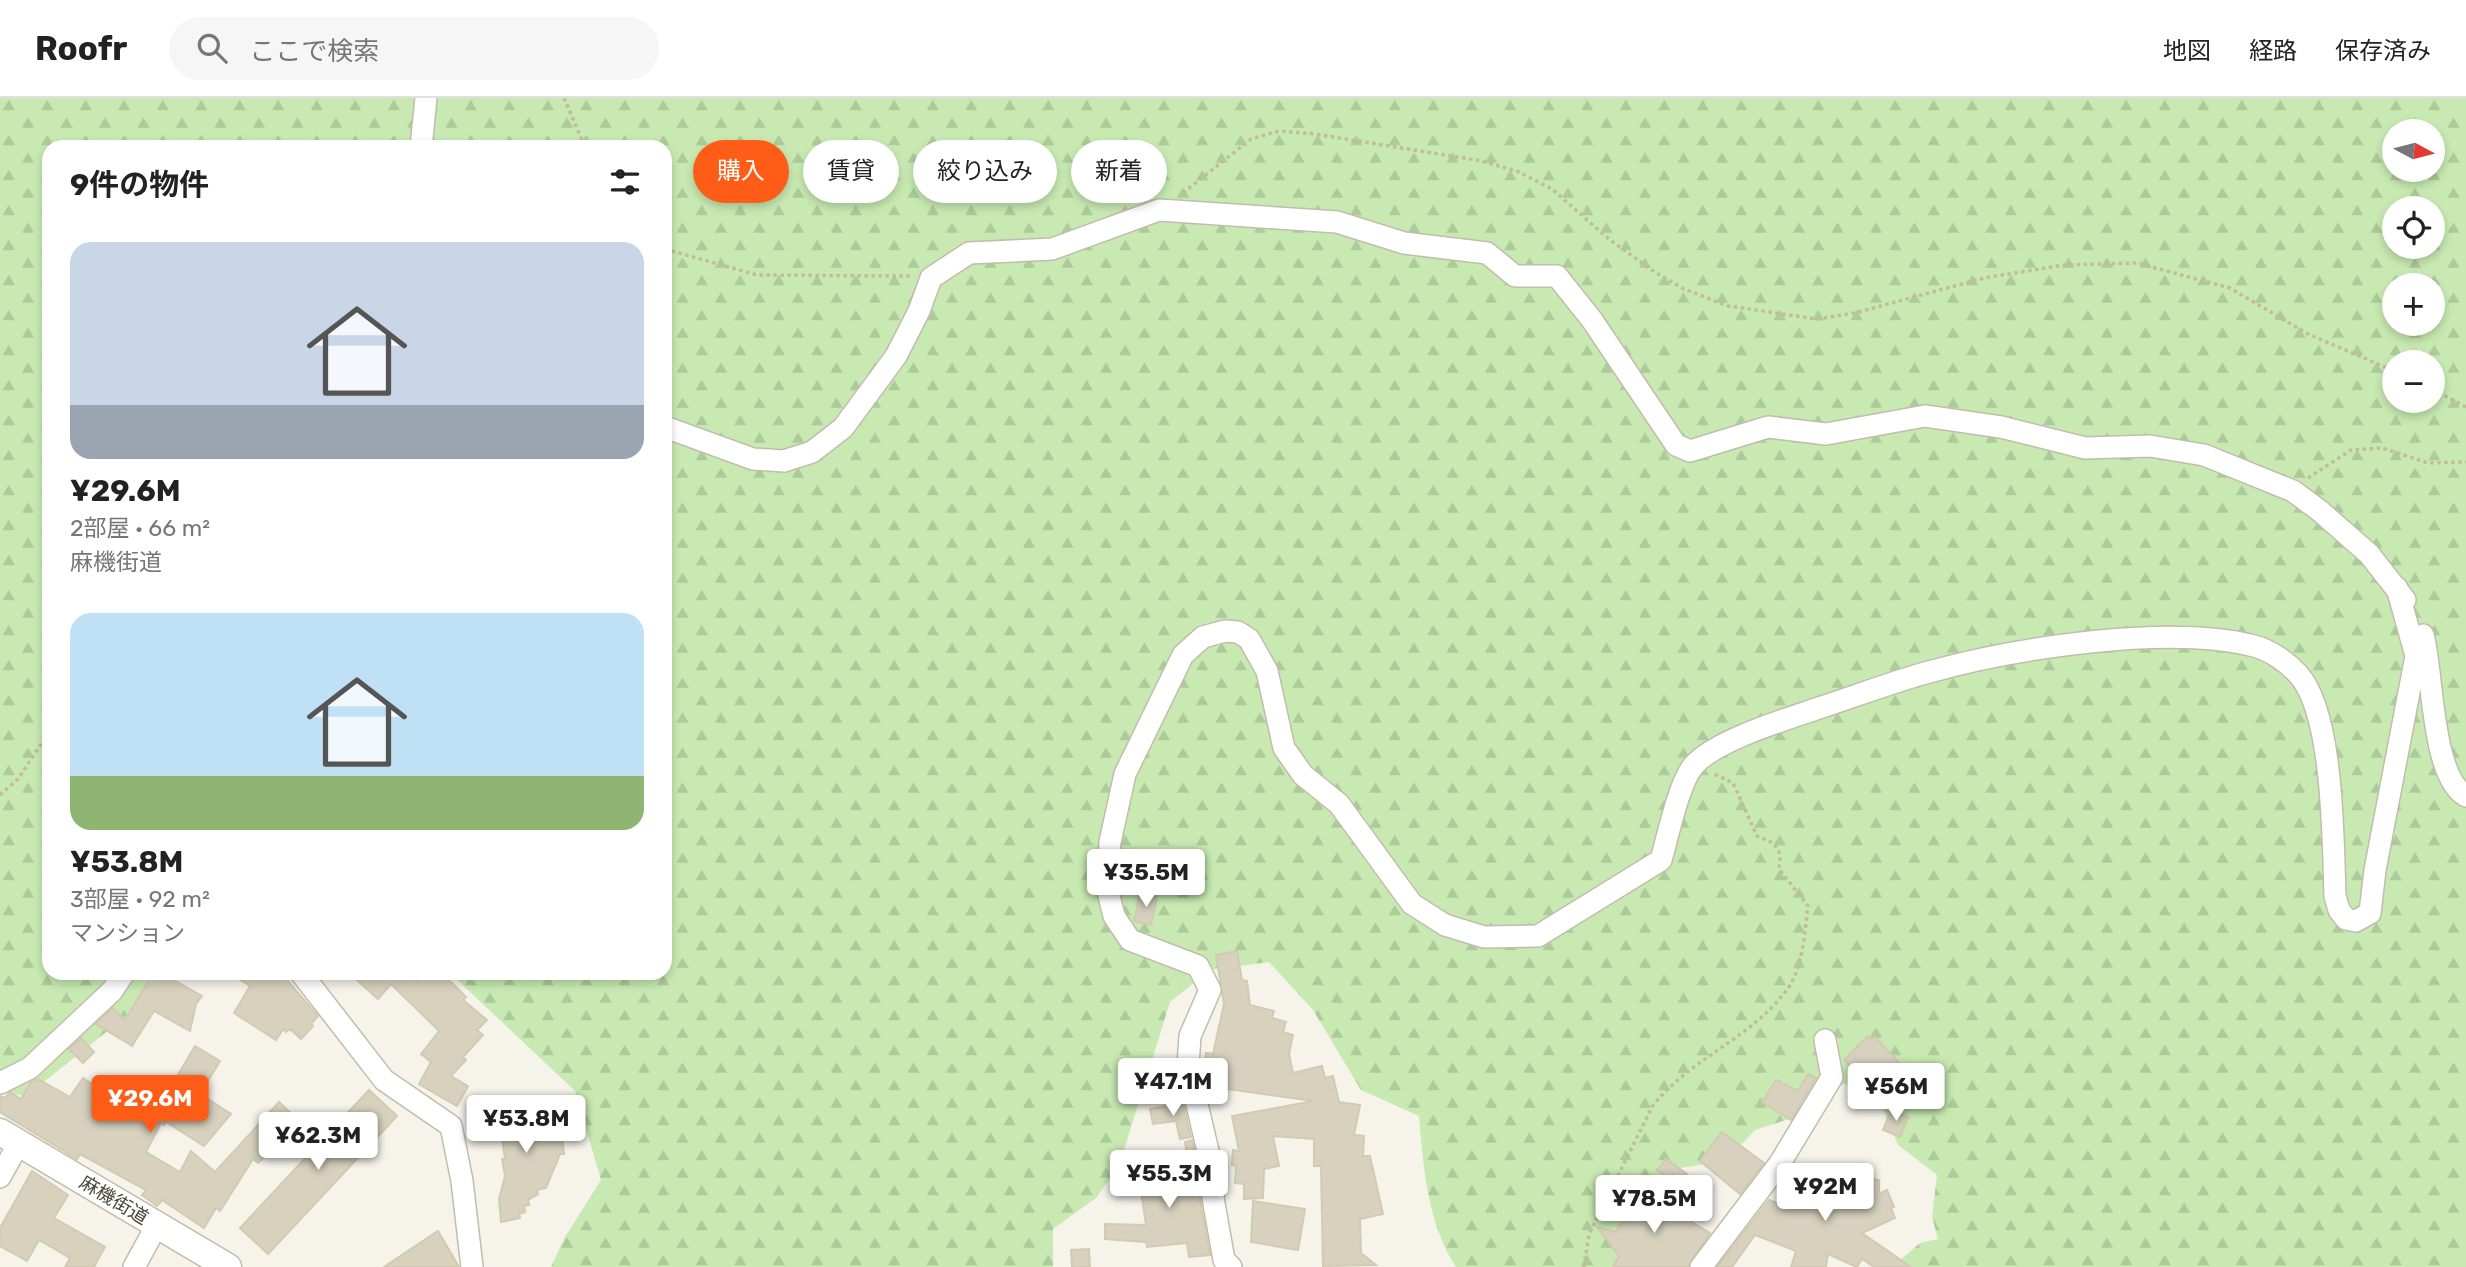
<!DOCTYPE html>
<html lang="ja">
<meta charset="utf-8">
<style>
:root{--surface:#fff;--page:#f6f6f6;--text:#222;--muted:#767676;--line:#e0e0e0;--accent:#ff5d17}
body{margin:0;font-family:Rubik,"Noto Sans JP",sans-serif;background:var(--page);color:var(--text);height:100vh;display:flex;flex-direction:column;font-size:26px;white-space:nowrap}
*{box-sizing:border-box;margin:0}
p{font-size:23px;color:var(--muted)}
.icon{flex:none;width:38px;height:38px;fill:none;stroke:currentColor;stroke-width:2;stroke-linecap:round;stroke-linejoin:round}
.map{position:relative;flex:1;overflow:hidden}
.panel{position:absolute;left:42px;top:42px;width:630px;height:840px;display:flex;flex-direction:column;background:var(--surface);border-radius:21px;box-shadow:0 4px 10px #0003}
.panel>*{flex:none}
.banner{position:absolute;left:693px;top:42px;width:665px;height:63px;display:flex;gap:14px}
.needle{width:46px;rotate:97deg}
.buttons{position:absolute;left:2382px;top:21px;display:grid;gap:14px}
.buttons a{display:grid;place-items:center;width:63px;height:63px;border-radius:50%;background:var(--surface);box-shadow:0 4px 10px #0003;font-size:35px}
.price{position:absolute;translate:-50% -60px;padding:0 16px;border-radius:7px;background:#fff;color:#222;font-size:23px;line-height:46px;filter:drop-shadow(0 2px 4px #0008)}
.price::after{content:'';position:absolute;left:50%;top:42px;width:21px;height:16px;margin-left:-10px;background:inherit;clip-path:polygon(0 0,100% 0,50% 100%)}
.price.active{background:var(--accent);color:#fff}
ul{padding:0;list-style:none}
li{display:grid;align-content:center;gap:14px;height:371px;padding:0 28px}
li span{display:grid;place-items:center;height:217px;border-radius:21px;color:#555}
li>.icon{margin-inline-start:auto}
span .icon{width:126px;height:126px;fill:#fffc;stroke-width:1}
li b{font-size:30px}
h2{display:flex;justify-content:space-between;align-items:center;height:84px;padding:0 28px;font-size:30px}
.pill{padding:0 24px;border-radius:32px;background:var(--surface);box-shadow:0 4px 10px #0003;font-size:24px;line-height:63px}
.pill.active{background:var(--accent);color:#fff}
header{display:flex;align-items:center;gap:42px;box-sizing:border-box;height:98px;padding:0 35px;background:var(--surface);border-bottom:2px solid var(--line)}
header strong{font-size:33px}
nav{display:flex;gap:38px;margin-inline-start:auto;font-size:24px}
.search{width:490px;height:63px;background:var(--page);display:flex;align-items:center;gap:18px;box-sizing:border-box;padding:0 24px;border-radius:38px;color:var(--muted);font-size:26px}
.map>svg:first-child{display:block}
.forest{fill:url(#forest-firs);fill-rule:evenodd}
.building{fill:#d7d1be;stroke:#d2cab1;stroke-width:2}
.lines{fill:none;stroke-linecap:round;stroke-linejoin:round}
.minor-casing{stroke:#c1bdac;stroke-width:24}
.tertiary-casing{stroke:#c1bdac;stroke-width:29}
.path{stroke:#c3bb9c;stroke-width:3.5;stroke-dasharray:3.5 3.5;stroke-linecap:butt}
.minor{stroke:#fff;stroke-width:21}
.tertiary{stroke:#fff;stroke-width:26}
.labels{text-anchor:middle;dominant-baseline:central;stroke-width:7;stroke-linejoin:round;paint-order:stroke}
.street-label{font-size:19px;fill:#494537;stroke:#fff}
</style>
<header>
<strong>Roofr</strong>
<div class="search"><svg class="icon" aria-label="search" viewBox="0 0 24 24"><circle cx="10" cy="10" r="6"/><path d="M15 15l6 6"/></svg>ここで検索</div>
<nav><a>地図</a><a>経路</a><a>保存済み</a></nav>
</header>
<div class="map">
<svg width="2466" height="1169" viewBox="0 0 2466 1169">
<defs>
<pattern id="forest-firs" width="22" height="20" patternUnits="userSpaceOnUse" patternTransform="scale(1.75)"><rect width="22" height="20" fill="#c8eab2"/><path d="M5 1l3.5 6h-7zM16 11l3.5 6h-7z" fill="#adca9a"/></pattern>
</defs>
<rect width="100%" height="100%" fill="#f5f3ea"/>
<!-- forest -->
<path class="forest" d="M0,0h2466v1169h-574l28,-24 18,-4 -6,-22 5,-42 -39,-30 -20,-49 -26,-13 -44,6 -19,30 -34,11 -29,31 -46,7 -32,40 -24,59h-168c-28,-42 -33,-101 -37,-151l-58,-26 -48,-80 -44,-48 -59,8 -40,32 -51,164 -23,32 -43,31v38h-502l14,-30 36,-57 -26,-89 -125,-118h215v-826h-616v826h119l-8,16 -134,107 -26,-4zM2394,33h38v39h-38zM2394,110h38v39h-38zM2394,187h38v39h-38zM2394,264h38v39h-38z"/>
<!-- building -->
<g class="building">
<polygon points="1140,795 1157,799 1151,827 1134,823"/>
<polygon points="1237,853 1242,882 1247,883 1250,907 1274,913 1272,920 1286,924 1283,934 1293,937 1289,956 1293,975 1322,968 1325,980 1333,978 1339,1004 1360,1007 1354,1037 1364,1038 1363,1058 1370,1058 1383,1116 1360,1121 1361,1155 1376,1167 1323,1168 1321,1068 1314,1068 1314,1041 1273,1038 1279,1068 1264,1071 1263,1100 1244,1101 1244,1086 1235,1085 1236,1068 1232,1067 1233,1052 1239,1053 1232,1018 1314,1003 1206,988 1203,976 1206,955 1213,956 1224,906 1216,857"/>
<polygon points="153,875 161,875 202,898 196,906 190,933 154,913 132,948 96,926 113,910 125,922"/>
<polygon points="230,875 281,875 318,918 311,926 313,928 301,941 290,931 286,934 283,931 276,942 234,915 250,888"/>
<polygon points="349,875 408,875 417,884 426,875 442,875 466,899 463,902 487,922 477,932 483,937 463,959 466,962 451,978 468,988 457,1008 419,986 431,964 421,956 439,933 391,886 378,901"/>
<polygon points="1868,938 1872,942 1875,939 1909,975 1904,980 1908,983 1885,1005 1844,962"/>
<polygon points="81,940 94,954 83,965 69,951"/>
<polygon points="195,948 220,963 200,996 231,1016 204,1048 166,1024 164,1027 161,1025 146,1054 180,1074 191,1053 215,1074 279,1004 296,1020 289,1027 293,1030 280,1045 258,1065 253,1061 220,1113 216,1110 204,1130 162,1102 157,1108 142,1097 146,1092 80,1056 77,1061 0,1014 0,998 5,1000 10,994 21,1001 31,984 38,981 70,999 83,980 120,1005 130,989 160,1007"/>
<polygon points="1808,976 1816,980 1791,1022 1762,1004 1776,982 1798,993"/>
<polygon points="369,992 397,1018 268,1156 240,1130"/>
<polygon points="539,1000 541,1012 550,1011 554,1039 562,1038 564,1056 560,1056 546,1090 537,1092 538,1096 528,1102 529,1107 524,1108 525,1114 519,1116 520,1120 501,1124 499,1101 505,1078 502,1061 505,1061 498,1011 522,1007 522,1003"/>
<polygon points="1183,1005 1191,1039 1180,1041 1176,1023 1153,1026 1150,1011"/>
<polygon points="1891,1012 1908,1019 1900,1039 1883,1032"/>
<polygon points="1722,1034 1764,1065 1740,1096 1700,1063"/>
<polygon points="1192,1042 1202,1084 1200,1102 1210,1157 1189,1159 1187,1145 1147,1149 1146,1144 1105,1141 1105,1126 1146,1127 1141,1093 1136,1093 1134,1079 1189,1071 1185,1044"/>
<polygon points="1666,1061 1687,1076 1678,1087 1657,1072"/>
<polygon points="1802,1070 1858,1089 1859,1079 1879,1082 1879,1096 1887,1092 1894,1109 1891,1110 1895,1120 1862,1135 1911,1169 1874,1169 1862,1161 1857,1169 1828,1156 1826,1169 1791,1169 1796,1153 1755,1137 1732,1169 1717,1169 1769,1102 1788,1109"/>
<polygon points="32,1073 68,1097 54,1120 105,1149 94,1169 65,1169 70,1160 39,1142 27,1163 0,1148 0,1130"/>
<polygon points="1627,1085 1710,1135 1688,1169 1613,1169 1619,1158 1597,1129 1616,1134 1631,1106 1619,1097"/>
<polygon points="1253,1103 1305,1111 1298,1152 1251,1144"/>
<polygon points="438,1133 459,1169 384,1169"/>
<polygon points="1089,1151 1090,1169 1072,1169 1071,1152"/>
</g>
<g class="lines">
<!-- minor casing -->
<g class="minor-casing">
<g id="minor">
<polyline points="421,49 426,0"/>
<polyline points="665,329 753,361 784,363 812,354 843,330 896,258 919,213 931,180 969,155 1052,151 1159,112 1337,124 1404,145 1487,155 1515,178 1557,178 1592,222 1676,347 1690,353 1768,329 1826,336 1925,318 2001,329 2085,350 2150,348 2204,357 2293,393 2320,413 2369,456 2405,502"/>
<path d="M2423,537c10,35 8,142 43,161"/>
<polyline points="301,875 384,982 451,1028 462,1083 472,1169"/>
<polyline points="0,985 30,970 112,893 124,875"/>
<polyline points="0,1079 19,1045"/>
<polyline points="134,1169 157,1127"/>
<path d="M1231,1169l-7,-7 -11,-62 2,-17 -27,-115 2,-30 20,-46 -12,-24 -68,-26 -16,-24 -7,-28 3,-46 15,-68 58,-119 20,-18 22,-6 13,1 11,7 18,32 17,77 19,27 36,29 73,100 33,21 39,12 54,-1 123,-76c7,-24 18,-78 33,-95 22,-25 93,-46 125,-57 37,-12 73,-26 110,-36 86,-24 240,-48 325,-26 16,4 33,16 44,28 36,39 35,169 37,222l4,14 7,9 10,2 14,-8 5,-43 41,-214 -19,-68"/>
<polyline points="1701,1169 1780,1065 1832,979 1825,942"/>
</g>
</g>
<!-- tertiary casing -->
<g class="tertiary-casing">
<polyline id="tertiary" points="0,1034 228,1169"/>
</g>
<!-- path -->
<g class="path">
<polyline points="564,0 585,49"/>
<polyline points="1183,95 1251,41 1279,33 1315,36 1482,63 1519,74 1552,91 1610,142 1656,175 1684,191 1728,208 1817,221 1855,215 1984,180 2064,167 2137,165 2230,190 2308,236 2394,273"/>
<polyline points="665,151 757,177 911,178"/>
<polyline points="2432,291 2466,309"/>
<polyline points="2308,380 2351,352 2382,350 2428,365 2466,364"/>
<polyline points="0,697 18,681 49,634"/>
<path d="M1584,1169l5,-33 63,-127c38,-50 103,-69 138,-122 13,-21 15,-55 18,-79l-29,-37c3,-21 -2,-26 -22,-33l-24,-53 -21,-10"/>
</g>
<!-- minor -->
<use href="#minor" class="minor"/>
<!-- tertiary -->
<use href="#tertiary" class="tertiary"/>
</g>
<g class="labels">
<!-- street labels -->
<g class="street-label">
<text transform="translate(114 1102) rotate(31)">麻機街道</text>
</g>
</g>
</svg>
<div class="buttons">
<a><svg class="needle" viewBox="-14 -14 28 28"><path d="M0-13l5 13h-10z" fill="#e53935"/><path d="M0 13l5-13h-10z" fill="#767676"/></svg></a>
<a><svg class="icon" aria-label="locate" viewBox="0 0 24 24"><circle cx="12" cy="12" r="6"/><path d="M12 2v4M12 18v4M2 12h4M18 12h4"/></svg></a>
<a>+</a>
<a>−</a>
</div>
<b class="price" style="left:1146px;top:811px">¥35.5M</b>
<b class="price" style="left:1173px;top:1020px">¥47.1M</b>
<b class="price" style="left:1896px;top:1025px">¥56M</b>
<b class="price active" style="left:150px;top:1037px">¥29.6M</b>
<b class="price" style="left:526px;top:1057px">¥53.8M</b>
<b class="price" style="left:318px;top:1074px">¥62.3M</b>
<b class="price" style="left:1169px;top:1112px">¥55.3M</b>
<b class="price" style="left:1825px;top:1125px">¥92M</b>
<b class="price" style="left:1654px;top:1137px">¥78.5M</b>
<div class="banner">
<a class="pill active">購入</a>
<a class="pill">賃貸</a>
<a class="pill">絞り込み</a>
<a class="pill">新着</a>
</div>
<section class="panel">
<h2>9件の物件<svg class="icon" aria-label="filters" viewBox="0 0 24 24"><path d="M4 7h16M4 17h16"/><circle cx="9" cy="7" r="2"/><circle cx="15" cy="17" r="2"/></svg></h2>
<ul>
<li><span style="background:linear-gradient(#c9d6e8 75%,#9aa5b1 0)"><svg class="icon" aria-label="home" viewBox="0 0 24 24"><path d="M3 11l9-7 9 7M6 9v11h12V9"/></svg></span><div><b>¥29.6M</b><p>2部屋 · 66 m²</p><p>麻機街道</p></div></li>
<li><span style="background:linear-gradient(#bfe0f5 75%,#8fb573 0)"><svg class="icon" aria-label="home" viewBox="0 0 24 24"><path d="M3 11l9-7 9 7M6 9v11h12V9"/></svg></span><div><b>¥53.8M</b><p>3部屋 · 92 m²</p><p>マンション</p></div></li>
</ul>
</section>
</div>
